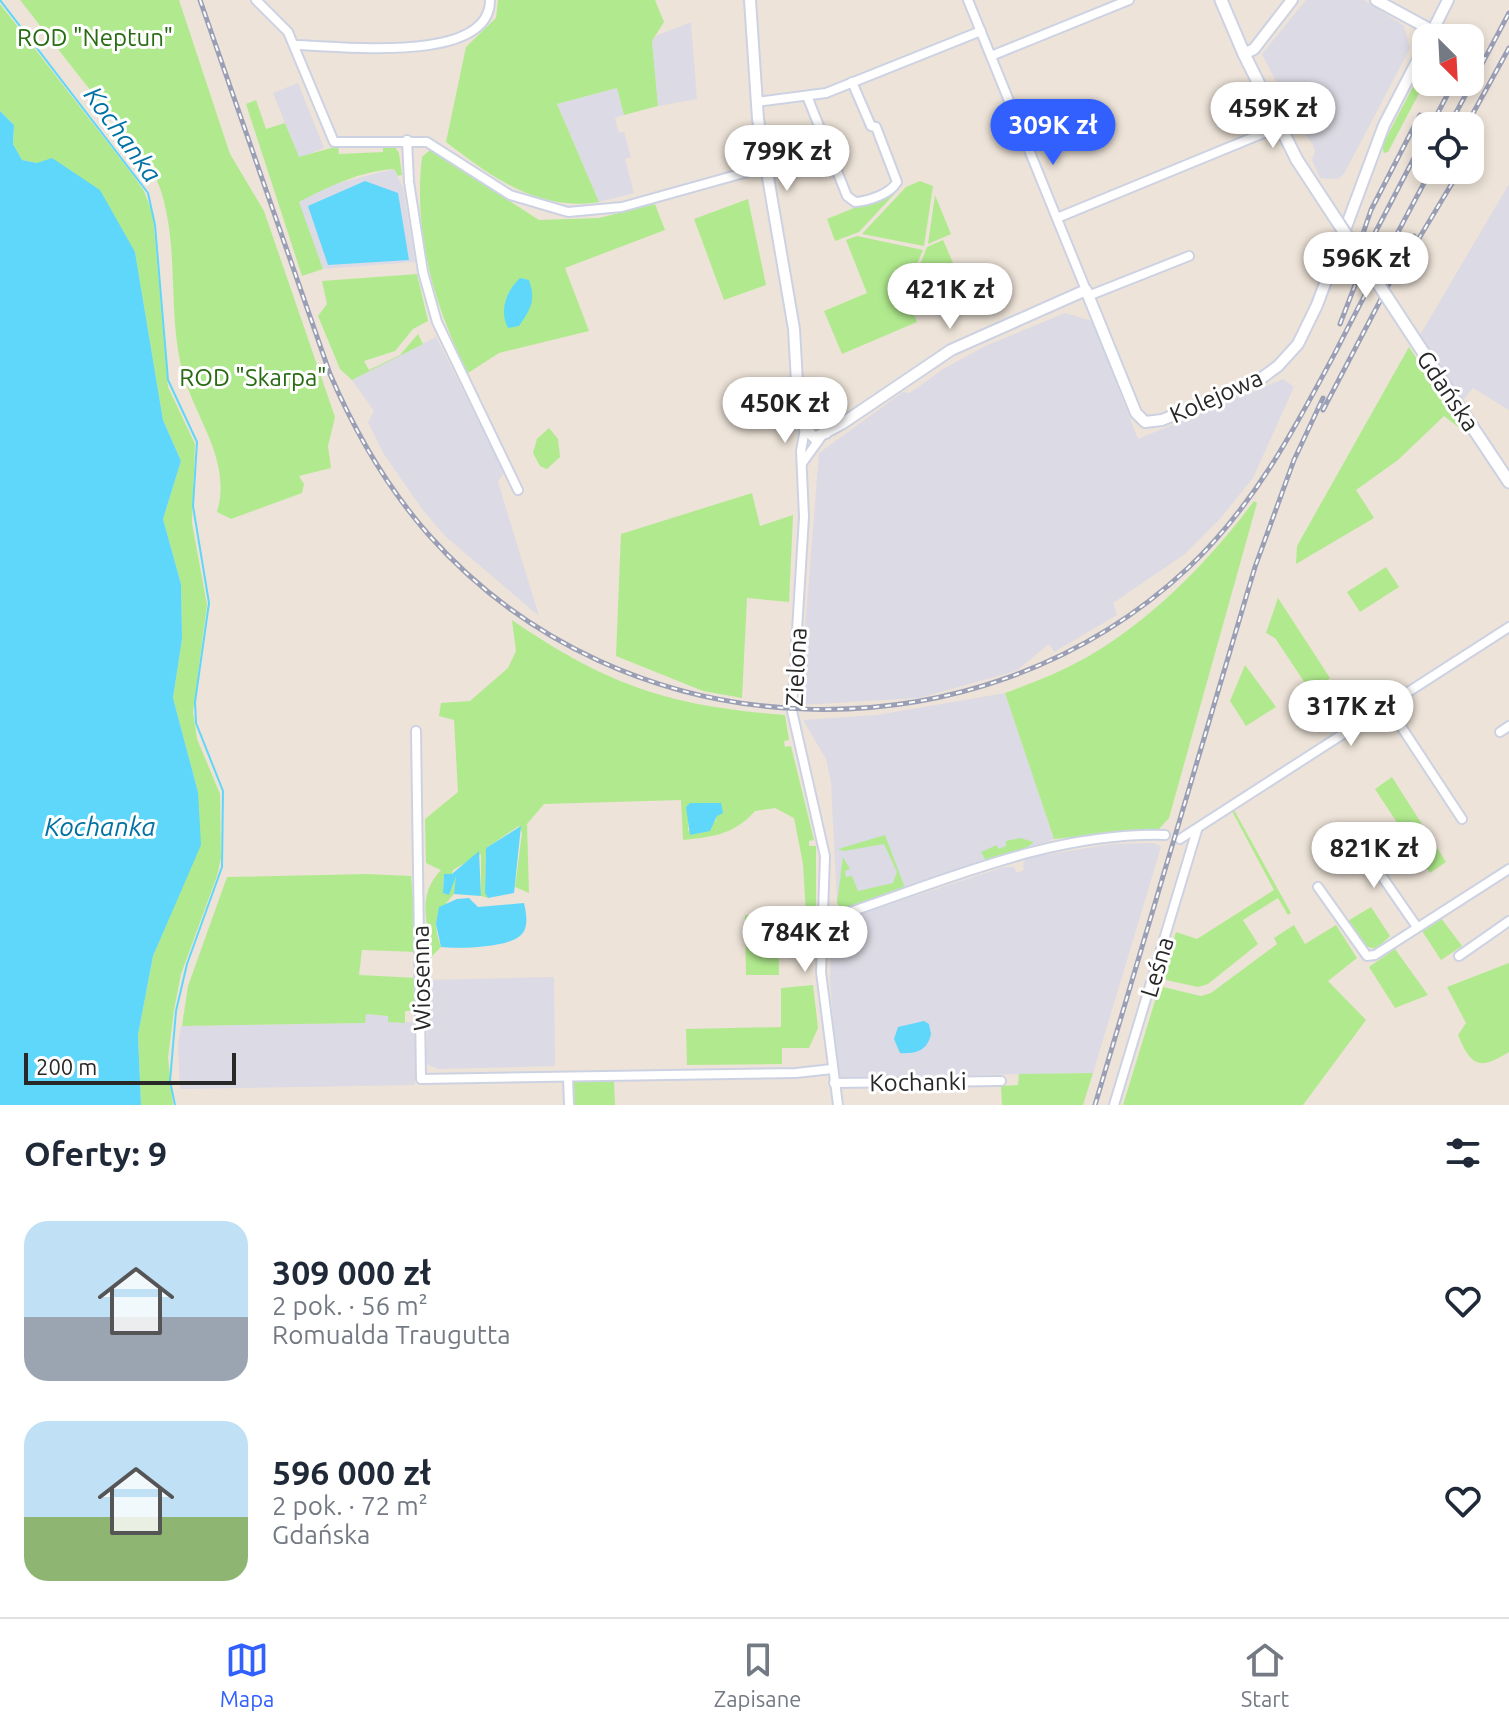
<!DOCTYPE html>
<html lang="pl">
<meta charset="utf-8">
<style>
:root{--surface:#fff;--page:#f2f2f3;--text:#1f2937;--muted:#747a83;--line:#e0e1e3;--accent:#3260ff}
body{margin:0;font-family:Ubuntu,sans-serif;background:var(--page);color:var(--text);height:100vh;display:flex;flex-direction:column;font-size:30px;white-space:nowrap}
*{box-sizing:border-box;margin:0}
p{font-size:26px;color:var(--muted)}
.icon{flex:none;width:44px;height:44px;fill:none;stroke:currentColor;stroke-width:2;stroke-linecap:round;stroke-linejoin:round}
.map{position:relative;height:1105px;overflow:hidden}
.panel{display:flex;flex-direction:column;background:var(--surface);flex:1}
.panel>*{flex:none}
.needle{width:52px;rotate:156deg}
.fabs{position:absolute;left:1412px;top:24px;display:grid;gap:16px}
.fabs a{display:grid;place-items:center;width:72px;height:72px;border-radius:16px;background:var(--surface);box-shadow:0 4px 12px #0003;font-size:40px}
.scale{position:absolute;left:24px;bottom:20px;width:212px;box-sizing:border-box;padding-left:8px;border:4px solid #282828;border-top:0;font-size:22px;line-height:28px;white-space:nowrap;color:#282828;-webkit-text-stroke:6px #fff;paint-order:stroke}
.price{position:absolute;translate:-50% -68px;padding:0 18px;border-radius:28px;background:#fff;color:#222;font-size:26px;line-height:52px;filter:drop-shadow(0 2px 4px #0008)}
.price::after{content:'';position:absolute;left:50%;top:48px;width:24px;height:18px;margin-left:-12px;background:inherit;clip-path:polygon(0 0,100% 0,50% 100%)}
.price.active{background:var(--accent);color:#fff}
ul{padding:0;list-style:none}
li{display:flex;align-items:center;gap:24px;height:200px;padding:0 24px}
li span{display:grid;place-items:center;flex:none;width:224px;height:160px;border-radius:24px;color:#555}
li>.icon{margin-inline-start:auto}
span .icon{width:96px;height:96px;fill:#fffc;stroke-width:1}
li b{font-size:34px}
h2{display:flex;justify-content:space-between;align-items:center;height:96px;padding:0 24px;font-size:34px}
.menu{display:flex;justify-content:space-around;align-items:center;height:112px;border-top:2px solid var(--line);background:var(--surface);font-size:22px;color:var(--muted)}
.menu a{display:grid;justify-items:center;gap:4px}
.menu .active{color:var(--accent)}
.map>svg:first-child{display:block}
.industrial{fill:#dcdae4}
.green{fill:#b1ea8e;fill-rule:evenodd}
.water{fill:#5ed7fb}
.lines{fill:none;stroke-linecap:round;stroke-linejoin:round}
.stream{stroke:#5ed7fb;stroke-width:2}
.minor-casing{stroke:#cdd2e3;stroke-width:12}
.tertiary-casing{stroke:#cdd2e3;stroke-width:14}
.secondary-casing{stroke:#cdd2e3;stroke-width:15}
.minor{stroke:#fff;stroke-width:8}
.tertiary{stroke:#fff;stroke-width:10}
.secondary{stroke:#fff;stroke-width:11}
.rail-casing{stroke:#9a9fb5;stroke-width:5}
.rail{stroke:#fff;stroke-width:2;stroke-dasharray:6;stroke-linecap:butt}
.secondary-bridge-casing{stroke:#cdd2e3;stroke-width:15;stroke-linecap:butt}
.secondary-bridge{stroke:#fff;stroke-width:11}
.labels{text-anchor:middle;dominant-baseline:central;stroke-width:6;stroke-linejoin:round;paint-order:stroke}
.park-label{font-size:24px;fill:#286b12;stroke:#fff}
.street-label{font-size:24px;fill:#282828;stroke:#fff}
.water-label{font-size:26px;font-style:italic;fill:#0072a4;stroke:#fff}
</style>
<div class="map">
<svg width="1509" height="1105" viewBox="0 0 1509 1105">
<rect width="100%" height="100%" fill="#ede3d8"/>
<!-- industrial -->
<g class="industrial">
<polygon points="1306,0 1364,0 1404,26 1410,48 1344,174 1338,179 1320,178 1312,160 1315,151 1312,143 1298,124 1262,54"/>
<polygon points="691,22 697,99 658,106 652,41 656,36"/>
<polygon points="298,83 324,148 299,158 273,93"/>
<polygon points="617,88 624,115 615,118 619,133 624,132 631,157 625,159 634,193 599,202 557,104"/>
<polygon points="394,169 403,188 415,262 323,269 298,202 331,185"/>
<polygon points="1509,184 1509,410 1473,388 1463,400 1420,335"/>
<polygon points="1065,313 1092,321 1138,439 1283,379 1294,387 1253,478 1219,520 1185,554 1113,603 1117,615 1054,652 1049,644 1016,671 919,698 799,705 819,453 903,392 910,393 943,369 985,346"/>
<polygon points="436,337 504,472 498,482 539,616 446,537 422,509 383,453 368,422 374,411 352,380"/>
<polygon points="1005,693 1054,839 841,910 837,903 831,782 826,759 803,720 877,715"/>
<polygon points="1154,843 1161,847 1093,1073 837,1077 830,980 832,923 1004,867 1014,867 1017,873 1024,870 1023,864 1026,858 1112,844"/>
<polygon points="554,977 555,1066 438,1069 426,1064 430,980"/>
<polygon points="365,1014 388,1016 389,1022 415,1022 415,1085 180,1089 178,1045 181,1026 364,1023"/>
</g>
<!-- green -->
<g class="green">
<path d="M20,0h159l51,154 34,57 71,206 -7,29 3,22 -32,8 5,8 -2,9 -71,26 -14,-7c16,-53 -25,-97 -36,-146 -13,-58 -2,-117 -20,-175 -12,-36 -39,-62 -62,-90 -27,-33 -52,-67 -79,-101z"/>
<path d="M498,0h157l9,22 -12,19 6,65 -34,9 -7,-27 -60,16 42,98c-61,10 -107,-25 -153,-60l20,-95 30,-29z"/>
<polygon points="0,4 132,174 144,191 153,215 168,387 195,444 192,523 207,605 193,712 197,739 220,794 221,858 217,876 181,974 174,1010 168,1058 173,1105 141,1105 138,1035 153,956 174,906 198,792 173,698 182,639 181,584 163,519 181,461 163,420 135,252 37,163 22,160 13,144 14,125 0,111"/>
<polygon points="1426,62 1426,80 1388,152 1384,153 1382,146"/>
<path d="M256,100l10,29 19,-6 14,34 39,-11 1,8 44,-2v-9l10,1 6,9 3,22 -4,1 -4,-7c-34,2 -66,18 -95,33l24,67 -21,7 -56,-172z"/>
<path d="M430,150l109,70 60,-2 56,-14 10,26 -100,38 24,63 -90,22 -31,20c-34,-67 -55,-140 -46,-216z"/>
<polygon points="920,181 933,186 924,246 862,234 906,187"/>
<polygon points="898,190 859,232 835,241 827,219"/>
<polygon points="935,195 951,234 928,244"/>
<polygon points="748,199 766,285 724,300 694,219"/>
<polygon points="857,236 923,250 905,292 917,322 842,354 824,311 867,293 846,240"/>
<polygon points="943,240 957,272 909,292 927,247"/>
<polygon points="417,274 428,321 413,329 395,351 364,361 369,370 400,355 418,334 423,344 352,380 340,369 318,316 327,304 322,281"/>
<polygon points="1409,347 1467,434 1444,416 1398,460 1356,490 1374,518 1296,564 1297,546"/>
<polygon points="549,428 558,439 560,457 547,469 540,466 533,453 537,439"/>
<polygon points="752,493 760,526 793,515 789,602 747,598 742,698 703,691 616,656 621,534"/>
<path d="M1254,501l3,2 -88,315 -10,11 -105,10 -49,-146c19,-7 38,-14 57,-23 73,-33 145,-105 192,-169z"/>
<polygon points="1386,567 1399,587 1360,612 1347,592"/>
<polygon points="1278,598 1330,678 1311,692 1275,638 1266,633"/>
<path d="M512,620c96,66 158,86 273,95l4,25 -5,1 1,6 6,-1 23,94 -5,1v5h7v68h-10l-3,-50 -9,-46 -19,-10 -20,3c-20,23 -42,26 -72,29l-2,-40 -137,4 -17,20 2,69 -14,-6 7,-54 -3,-7 -33,22 -1,45 3,5 -7,-2v-42l-28,16 -1,4 -8,1 -1,12 7,3 5,-14 2,3 -3,15c-16,19 -23,26 -13,53l-10,10c-2,-36 -16,-59 10,-87l-15,-7 -1,-44 33,-27 -4,-72 -15,-4 2,-13 29,-2 38,-33 8,-17zM690,803h27l-1,18 -28,10z"/>
<polygon points="1245,665 1276,707 1246,726 1230,701"/>
<polygon points="1392,777 1446,862 1430,873 1375,789"/>
<polygon points="1234,810 1291,913 1288,915 1278,898 1243,920 1258,944 1208,984 1198,987 1166,980 1163,974 1176,932 1197,939 1274,890 1232,811"/>
<polygon points="885,835 905,888 842,910 837,903 843,857 850,869 845,871 846,877 852,876 858,891 893,883 897,872 884,844 844,851 838,849"/>
<polygon points="1020,838 1034,842 1025,849 986,861 981,852 997,845 998,849 1006,846 1006,841"/>
<polygon points="367,874 411,876 418,952 362,950 359,975 418,978 416,1011 405,1011 405,1023 388,1022 388,1016 366,1014 365,1023 182,1026 188,986 227,877"/>
<polygon points="1371,907 1390,936 1376,949 1361,945 1346,922"/>
<polygon points="778,914 779,975 746,975 745,915"/>
<polygon points="1441,918 1462,946 1441,960 1422,931"/>
<polygon points="1294,925 1305,944 1336,925 1357,958 1328,981 1366,1020 1303,1105 1123,1105 1158,991 1163,987 1201,996 1211,993 1277,944 1274,938"/>
<polygon points="1395,949 1428,995 1395,1008 1369,967"/>
<path d="M1509,963v89c-30,19 -38,14 -51,-17l8,-12 -19,-36z"/>
<polygon points="813,985 818,1028 809,1048 782,1048 782,1064 687,1065 686,1029 781,1027 781,988"/>
<polygon points="1093,1073 1083,1105 1002,1105 1001,1086 1018,1085 1019,1074"/>
<polygon points="574,1082 614,1082 615,1105 574,1105"/>
</g>
<!-- water -->
<g class="water">
<polygon points="0,111 14,125 13,144 22,160 37,163 52,158 100,190 135,252 163,420 181,461 163,519 181,584 182,639 173,698 198,792 201,845 153,956 138,1035 141,1105 0,1105"/>
<polygon points="365,181 398,193 409,260 328,265 308,206"/>
<path d="M520,278l9,2c7,20 2,29 -10,46l-11,2c-9,-17 -2,-37 12,-50z"/>
<polygon points="690,803 721,803 723,813 717,816 710,831 690,835 686,807"/>
<polygon points="521,826 514,893 488,898 485,893 486,848"/>
<polygon points="479,851 481,896 454,894 456,876 449,895 443,893 444,874 452,874"/>
<path d="M469,898l9,9 46,-4c2,9 5,23 -2,31 -11,14 -64,15 -81,13l-5,-23 3,-17 18,-8z"/>
<path d="M924,1021l5,3 2,10c-4,17 -15,20 -31,19l-6,-14 4,-12z"/>
</g>
<g class="lines">
<!-- stream -->
<polyline class="stream" points="0,0 148,193 155,225 168,380 197,442 193,506 209,603 195,702 196,723 223,791 222,867 187,964 176,1011 170,1081 175,1105"/>
<!-- minor casing -->
<g class="minor-casing">
<g id="minor">
<polyline points="256,0 288,32 334,142 427,142 510,195 568,212 622,207 765,167"/>
<polyline points="968,0 1086,290"/>
<path d="M294,45c41,0 196,21 196,-45"/>
<polyline points="991,56 1129,0"/>
<path d="M807,96l40,100 8,6c14,-1 35,-8 42,-20l-21,-55 -5,-1 -19,-44"/>
<polyline points="756,102 826,93 981,31"/>
<polyline points="407,140 409,182 423,272 437,322 518,490"/>
<polyline points="1057,218 1271,130"/>
<polyline points="1088,296 1189,256"/>
<polyline points="805,429 801,451 804,517 792,711 825,856 821,972 838,1105"/>
<polyline points="803,462 821,437"/>
<polyline points="1387,705 1462,819"/>
<polyline points="416,731 421,1079 796,1073 832,1069"/>
<polyline points="1500,732 1509,726"/>
<polyline points="1354,836 1417,927"/>
<polyline points="1180,839 1509,627"/>
<polyline points="1318,887 1367,956 1375,955 1509,869"/>
<path d="M824,916l17,-1c105,-35 212,-83 324,-80"/>
<polyline points="1459,956 1509,921"/>
<polyline points="568,1077 569,1105"/>
<polyline points="834,1083 1001,1081"/>
<polyline points="1114,1105 1197,830"/>
</g>
</g>
<!-- tertiary casing -->
<g class="tertiary-casing">
<g id="tertiary">
<polyline points="750,0 758,119 794,329 798,400 805,429 815,438 843,423 951,350 1086,290 1136,413 1145,422 1162,420 1259,380 1278,366 1298,344 1317,305 1384,125 1426,44"/>
<polyline points="1376,0 1433,31"/>
<polyline points="1429,38 1448,0"/>
<polyline points="1244,54 1254,49 1292,0"/>
<polyline points="799,392 829,421 826,433"/>
</g>
</g>
<!-- secondary casing -->
<g class="secondary-casing">
<g id="secondary">
<polyline points="1221,0 1244,54 1297,160"/>
<polyline points="1467,419 1509,482"/>
</g>
</g>
<!-- minor -->
<use href="#minor" class="minor"/>
<!-- tertiary -->
<use href="#tertiary" class="tertiary"/>
<!-- secondary -->
<use href="#secondary" class="secondary"/>
<!-- rail casing -->
<g class="rail-casing">
<g id="rail">
<path d="M200,0l130,374c25,58 56,112 98,160 195,221 546,234 760,34 66,-62 106,-138 148,-217 31,-61 63,-121 95,-181"/>
<polyline points="1431,126 1454,82"/>
<polyline points="1449,126 1509,13"/>
<polyline points="1466,126 1509,48"/>
<polyline points="1470,151 1471,150"/>
<polyline points="1412,250 1460,170"/>
<polyline points="1354,260 1371,210 1420,115"/>
<polyline points="1340,324 1376,231 1426,135"/>
<polyline points="1323,410 1414,236"/>
<polyline points="1095,1105 1255,567 1294,460 1323,398"/>
</g>
</g>
<!-- rail -->
<use href="#rail" class="rail"/>
<!-- secondary-bridge casing -->
<g class="secondary-bridge-casing">
<polyline id="secondary-bridge" points="1297,160 1467,419"/>
</g>
<!-- secondary-bridge -->
<use href="#secondary-bridge" class="secondary-bridge"/>
</g>
<g class="labels">
<!-- park labels -->
<g class="park-label">
<text x="95" y="37">ROD "Neptun"</text>
<text x="253" y="377">ROD "Skarpa"</text>
</g>
<!-- street labels -->
<g class="street-label">
<text transform="translate(1448 391) rotate(56)">Gdańska</text>
<text transform="translate(1216 396) rotate(-24)">Kolejowa</text>
<text transform="translate(796 667) rotate(-87)">Zielona</text>
<text transform="translate(1157 967) rotate(-73)">Leśna</text>
<text transform="translate(421 978) rotate(-91)">Wiosenna</text>
<text transform="translate(918 1082) rotate(-1)">Kochanki</text>
</g>
<!-- water labels -->
<g class="water-label">
<text transform="translate(123 134) rotate(54)">Kochanka</text>
<text x="100" y="826">Kochanka</text>
</g>
</g>
</svg>
<div class="fabs">
<a><svg class="needle" viewBox="-14 -14 28 28"><path d="M0-13l5 13h-10z" fill="#e53935"/><path d="M0 13l5-13h-10z" fill="#747a83"/></svg></a>
<a><svg class="icon" aria-label="locate" viewBox="0 0 24 24"><circle cx="12" cy="12" r="6"/><path d="M12 2v4M12 18v4M2 12h4M18 12h4"/></svg></a>
</div>
<div class="scale">200 m</div>
<b class="price" style="left:1273px;top:150px">459K zł</b>
<b class="price active" style="left:1053px;top:167px">309K zł</b>
<b class="price" style="left:787px;top:193px">799K zł</b>
<b class="price" style="left:1366px;top:300px">596K zł</b>
<b class="price" style="left:950px;top:331px">421K zł</b>
<b class="price" style="left:785px;top:445px">450K zł</b>
<b class="price" style="left:1351px;top:748px">317K zł</b>
<b class="price" style="left:1374px;top:890px">821K zł</b>
<b class="price" style="left:805px;top:974px">784K zł</b>
</div>
<section class="panel">
<h2>Oferty: 9<svg class="icon" aria-label="filters" viewBox="0 0 24 24"><path d="M4 7h16M4 17h16"/><circle cx="9" cy="7" r="2"/><circle cx="15" cy="17" r="2"/></svg></h2>
<ul>
<li><span style="background:linear-gradient(#bfe0f5 60%,#9aa5b1 0)"><svg class="icon" aria-label="home" viewBox="0 0 24 24"><path d="M3 11l9-7 9 7M6 9v11h12V9"/></svg></span><div><b>309 000 zł</b><p>2 pok. · 56 m²</p><p>Romualda Traugutta</p></div><svg class="icon" aria-label="heart" viewBox="0 0 24 24"><path d="M12 20l-8-8c-3-5 5-10 8-4 3-6 11-1 8 4z"/></svg></li>
<li><span style="background:linear-gradient(#bfe0f5 60%,#8fb573 0)"><svg class="icon" aria-label="home" viewBox="0 0 24 24"><path d="M3 11l9-7 9 7M6 9v11h12V9"/></svg></span><div><b>596 000 zł</b><p>2 pok. · 72 m²</p><p>Gdańska</p></div><svg class="icon" aria-label="heart" viewBox="0 0 24 24"><path d="M12 20l-8-8c-3-5 5-10 8-4 3-6 11-1 8 4z"/></svg></li>
</ul>
</section>
<nav class="menu">
<a class="active"><svg class="icon" aria-label="map" viewBox="0 0 24 24"><path d="M3 6l6-2 6 2 6-2v14l-6 2-6-2-6 2zM9 4v14M15 6v14"/></svg>Mapa</a>
<a><svg class="icon" aria-label="saved" viewBox="0 0 24 24"><path d="M7 4h10v16l-5-4-5 4z"/></svg>Zapisane</a>
<a><svg class="icon" aria-label="home" viewBox="0 0 24 24"><path d="M3 11l9-7 9 7M6 9v11h12V9"/></svg>Start</a>
</nav>
